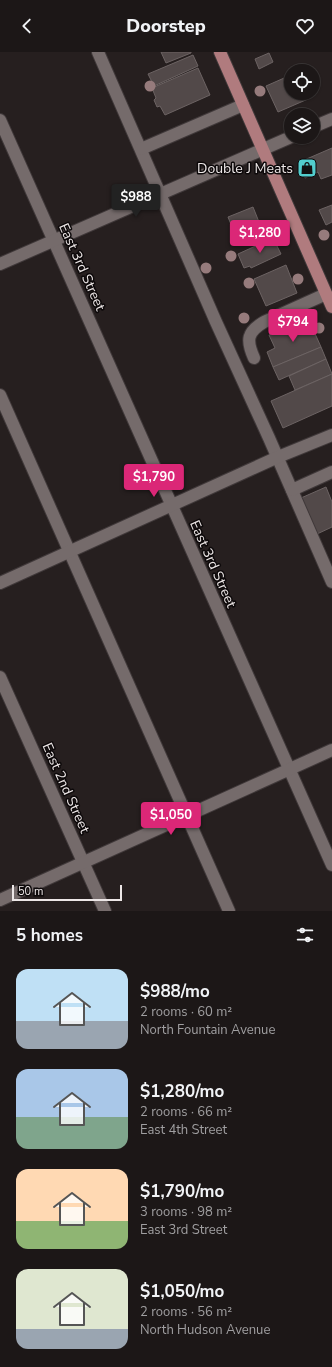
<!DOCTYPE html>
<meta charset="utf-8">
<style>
:root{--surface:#1c1717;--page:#252020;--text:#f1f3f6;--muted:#a09fa1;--line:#3a3636;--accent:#db2777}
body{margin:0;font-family:"Nunito Sans",sans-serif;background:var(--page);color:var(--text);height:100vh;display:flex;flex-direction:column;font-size:15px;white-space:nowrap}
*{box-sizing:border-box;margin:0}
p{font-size:13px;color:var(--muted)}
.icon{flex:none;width:22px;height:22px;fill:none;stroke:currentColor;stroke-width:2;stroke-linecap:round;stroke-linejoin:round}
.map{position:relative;height:859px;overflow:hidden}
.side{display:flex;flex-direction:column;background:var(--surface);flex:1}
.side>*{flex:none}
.fabs{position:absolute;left:284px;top:12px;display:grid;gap:8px}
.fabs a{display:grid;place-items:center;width:36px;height:36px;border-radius:50%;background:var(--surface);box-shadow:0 1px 3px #0004,0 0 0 1px var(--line);font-size:20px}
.scale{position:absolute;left:12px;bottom:10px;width:110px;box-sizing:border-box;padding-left:4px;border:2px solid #ede7e7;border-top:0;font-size:11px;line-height:14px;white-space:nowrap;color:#ede7e7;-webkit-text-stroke:3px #0d090a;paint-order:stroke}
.price{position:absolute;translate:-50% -34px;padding:0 9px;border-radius:4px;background:var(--accent);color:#fff;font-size:13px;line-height:26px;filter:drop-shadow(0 1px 2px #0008)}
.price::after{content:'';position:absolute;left:50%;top:24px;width:12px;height:9px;margin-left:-6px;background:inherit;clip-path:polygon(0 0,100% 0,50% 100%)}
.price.active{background:#222;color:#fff}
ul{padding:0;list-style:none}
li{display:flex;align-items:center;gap:12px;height:100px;padding:0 16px}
li span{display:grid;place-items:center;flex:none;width:112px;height:80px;border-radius:12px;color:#555}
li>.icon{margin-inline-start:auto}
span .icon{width:48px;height:48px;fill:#fffc;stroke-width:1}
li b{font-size:17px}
h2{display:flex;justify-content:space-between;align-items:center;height:48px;padding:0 16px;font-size:17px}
header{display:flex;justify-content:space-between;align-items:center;height:52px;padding:0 16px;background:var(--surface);font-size:18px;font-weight:800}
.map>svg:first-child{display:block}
.building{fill:#524949;stroke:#6c6363}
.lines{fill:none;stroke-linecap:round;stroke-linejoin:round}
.minor-casing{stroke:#40393a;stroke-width:14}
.major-casing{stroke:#40393a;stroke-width:14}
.minor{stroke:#756b6b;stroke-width:12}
.major{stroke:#b07b7e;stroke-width:12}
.tree{fill:#967b7c}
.labels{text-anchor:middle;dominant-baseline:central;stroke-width:3;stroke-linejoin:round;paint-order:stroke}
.poi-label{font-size:14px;fill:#ede7e7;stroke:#0d090a;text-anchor:end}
.street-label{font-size:14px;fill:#ede7e7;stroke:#0d090a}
</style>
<header><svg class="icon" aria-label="back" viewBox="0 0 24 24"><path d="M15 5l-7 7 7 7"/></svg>Doorstep<svg class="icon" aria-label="heart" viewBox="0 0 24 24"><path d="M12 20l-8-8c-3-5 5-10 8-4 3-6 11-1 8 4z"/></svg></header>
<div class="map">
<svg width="332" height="859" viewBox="0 0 332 859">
<rect width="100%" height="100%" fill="#261f1f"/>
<!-- building -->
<g class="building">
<polygon points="161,0 191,0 191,1 166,11"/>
<polygon points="269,1 273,10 259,17 255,7"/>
<polygon points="193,3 198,14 154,34 148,22"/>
<polygon points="198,16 210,43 165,63 160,54 157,55 154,48 156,46 152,36"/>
<polygon points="291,23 291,41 306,41 308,47 278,60 266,34"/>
<polygon points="332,96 332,123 321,127 318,120 305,126 300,114 302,109"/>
<polygon points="332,153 332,170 326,173 319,158"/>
<polygon points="253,155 259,170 234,180 228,165"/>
<polygon points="273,186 281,202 251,216 250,214 244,216 238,202"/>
<polygon points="286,213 297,241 266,254 254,227"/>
<polygon points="308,266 321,295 273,315 267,300 275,296 269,283"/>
<polygon points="321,295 326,307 279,328 273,315"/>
<polygon points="326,307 332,322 295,338 289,324"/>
<polygon points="332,322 332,354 283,376 271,349"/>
<polygon points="326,435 332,450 332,475 317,482 301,446"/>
</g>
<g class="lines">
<!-- minor casing -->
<g class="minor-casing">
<g id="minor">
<polyline points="98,0 216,270 269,386 332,530"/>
<polyline points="0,68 332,813"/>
<polyline points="313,75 332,67"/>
<polyline points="141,97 243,53"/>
<polyline points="0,212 291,85"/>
<path d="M254,306c-8,-18 -7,-26 10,-36l62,-28"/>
<polyline points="0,343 229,859"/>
<polyline points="292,438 332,420"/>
<polyline points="0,531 278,405 332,383"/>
<polyline points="0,625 105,859"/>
<polyline points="0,848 332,698"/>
</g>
</g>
<!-- major casing -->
<g class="major-casing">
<polyline id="major" points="220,0 332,255"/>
</g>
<!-- minor -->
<use href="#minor" class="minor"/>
<!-- major -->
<use href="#major" class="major"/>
</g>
<!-- trees -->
<g class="tree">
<circle cx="150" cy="34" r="5.5"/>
<circle cx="260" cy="39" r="5.5"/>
<circle cx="324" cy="183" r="5.5"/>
<circle cx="231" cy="204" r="5.5"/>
<circle cx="206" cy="216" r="5.5"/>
<circle cx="298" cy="227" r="5.5"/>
<circle cx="249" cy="231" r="5.5"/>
<circle cx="244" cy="266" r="5.5"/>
<circle cx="319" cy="276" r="5.5"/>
</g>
<!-- icons -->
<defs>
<g id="shop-square" transform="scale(1)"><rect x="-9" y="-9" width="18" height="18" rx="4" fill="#52cdcd" stroke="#0d090a"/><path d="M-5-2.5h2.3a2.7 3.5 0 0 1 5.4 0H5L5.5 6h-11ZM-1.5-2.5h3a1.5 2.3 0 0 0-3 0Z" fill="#111"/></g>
</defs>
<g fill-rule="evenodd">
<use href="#shop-square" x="307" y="116"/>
</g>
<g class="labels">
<!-- poi labels -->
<g class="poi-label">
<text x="293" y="116">Double J Meats</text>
</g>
<!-- street labels -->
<g class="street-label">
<text transform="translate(82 215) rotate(66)">East 3rd Street</text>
<text transform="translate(213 512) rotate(66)">East 3rd Street</text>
<text transform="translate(66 736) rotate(66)">East 2nd Street</text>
</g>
</g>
</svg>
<div class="fabs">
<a><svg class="icon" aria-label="locate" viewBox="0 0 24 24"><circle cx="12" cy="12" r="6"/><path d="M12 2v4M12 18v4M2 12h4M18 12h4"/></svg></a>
<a><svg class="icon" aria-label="layers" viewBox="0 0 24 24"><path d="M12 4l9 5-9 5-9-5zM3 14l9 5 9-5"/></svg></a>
</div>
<div class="scale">50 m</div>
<b class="price active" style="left:136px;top:166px">$988</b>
<b class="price" style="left:260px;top:202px">$1,280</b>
<b class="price" style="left:293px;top:291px">$794</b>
<b class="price" style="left:154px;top:446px">$1,790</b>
<b class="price" style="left:171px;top:784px">$1,050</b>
</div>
<section class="side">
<h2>5 homes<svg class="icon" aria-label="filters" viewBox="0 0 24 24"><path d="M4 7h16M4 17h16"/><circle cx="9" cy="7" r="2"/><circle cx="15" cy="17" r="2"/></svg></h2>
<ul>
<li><span style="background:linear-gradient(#bfe0f5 65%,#9aa5b1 0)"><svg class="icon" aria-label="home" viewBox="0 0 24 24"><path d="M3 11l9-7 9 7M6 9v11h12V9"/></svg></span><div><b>$988/mo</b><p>2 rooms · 60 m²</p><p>North Fountain Avenue</p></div></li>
<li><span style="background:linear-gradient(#a9c7e8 60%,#7fa58c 0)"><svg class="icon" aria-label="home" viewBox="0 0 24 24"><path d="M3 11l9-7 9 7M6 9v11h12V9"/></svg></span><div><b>$1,280/mo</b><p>2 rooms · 66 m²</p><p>East 4th Street</p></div></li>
<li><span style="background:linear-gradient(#ffd9b3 65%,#8fb573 0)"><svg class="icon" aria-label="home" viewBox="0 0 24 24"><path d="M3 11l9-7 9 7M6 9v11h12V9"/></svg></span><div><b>$1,790/mo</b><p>3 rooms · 98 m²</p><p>East 3rd Street</p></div></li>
<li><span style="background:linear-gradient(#dfe7d0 75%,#9aa5b1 0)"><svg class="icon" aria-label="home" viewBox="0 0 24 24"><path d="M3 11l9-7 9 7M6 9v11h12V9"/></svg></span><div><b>$1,050/mo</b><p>2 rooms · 56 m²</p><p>North Hudson Avenue</p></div></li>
</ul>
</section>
